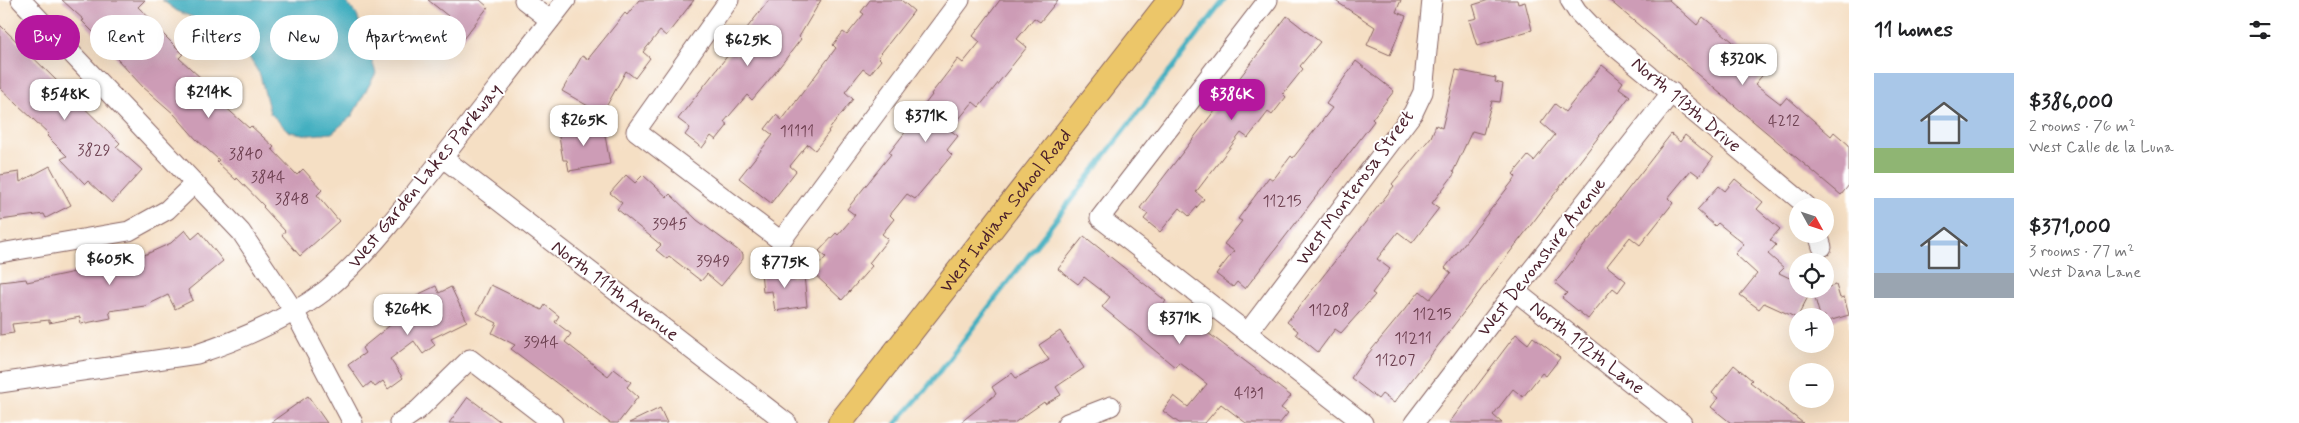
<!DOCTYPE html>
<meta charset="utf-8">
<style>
:root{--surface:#fff;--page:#f2f2f2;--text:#202124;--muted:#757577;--accent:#b5179e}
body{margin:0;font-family:Mynerve,sans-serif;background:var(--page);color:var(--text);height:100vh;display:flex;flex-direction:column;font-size:19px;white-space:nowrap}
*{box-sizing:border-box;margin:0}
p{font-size:16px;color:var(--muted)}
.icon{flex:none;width:28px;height:28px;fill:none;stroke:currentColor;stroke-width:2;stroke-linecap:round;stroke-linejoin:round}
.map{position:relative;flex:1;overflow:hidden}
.details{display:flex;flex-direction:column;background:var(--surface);width:450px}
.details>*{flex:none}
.banner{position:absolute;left:15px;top:15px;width:475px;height:45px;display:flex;gap:10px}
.needle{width:32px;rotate:130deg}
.tools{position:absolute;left:1789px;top:198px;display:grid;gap:10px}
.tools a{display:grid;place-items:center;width:45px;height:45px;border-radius:50%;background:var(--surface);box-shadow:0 5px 20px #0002;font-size:25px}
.price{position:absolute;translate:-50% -42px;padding:0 11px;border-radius:10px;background:#fff;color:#222;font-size:16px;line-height:32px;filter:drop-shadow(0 1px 2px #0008)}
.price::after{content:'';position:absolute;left:50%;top:30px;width:15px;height:11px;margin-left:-8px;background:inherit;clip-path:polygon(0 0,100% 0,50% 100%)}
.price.active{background:var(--accent);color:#fff}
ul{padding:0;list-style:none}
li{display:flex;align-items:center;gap:15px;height:125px;padding:0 25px}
li span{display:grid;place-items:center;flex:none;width:140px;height:100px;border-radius:0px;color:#555}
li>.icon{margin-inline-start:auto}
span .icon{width:60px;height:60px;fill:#fffc;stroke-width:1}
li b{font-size:21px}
h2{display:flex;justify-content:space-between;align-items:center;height:60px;padding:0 25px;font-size:21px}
.chip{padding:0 18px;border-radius:22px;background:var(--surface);box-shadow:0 5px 20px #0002;font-size:18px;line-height:45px}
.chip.active{background:var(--accent);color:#fff}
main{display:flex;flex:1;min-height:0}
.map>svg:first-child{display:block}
.water{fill:#42afc0;stroke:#466776}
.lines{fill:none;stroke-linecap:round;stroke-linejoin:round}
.stream{stroke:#42afc0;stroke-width:5}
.building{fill:#cd9cb6}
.minor-casing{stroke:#866261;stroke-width:21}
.major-casing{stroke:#866261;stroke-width:26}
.minor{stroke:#fff;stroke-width:19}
.major{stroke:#ecc669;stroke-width:24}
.labels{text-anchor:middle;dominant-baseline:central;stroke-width:4;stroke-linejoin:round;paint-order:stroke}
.number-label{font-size:16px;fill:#6b3e4e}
.street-label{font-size:19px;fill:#4a1f2b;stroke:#fff}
</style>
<main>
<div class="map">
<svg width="1849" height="423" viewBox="0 0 1849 423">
<rect width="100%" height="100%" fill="#fff"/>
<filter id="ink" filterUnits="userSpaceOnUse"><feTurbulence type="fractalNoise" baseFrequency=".02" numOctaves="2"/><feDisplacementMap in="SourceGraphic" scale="10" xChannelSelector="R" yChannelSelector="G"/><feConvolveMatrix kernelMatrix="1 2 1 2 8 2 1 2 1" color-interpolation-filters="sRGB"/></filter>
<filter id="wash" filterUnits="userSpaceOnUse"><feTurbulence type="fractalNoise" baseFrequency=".0096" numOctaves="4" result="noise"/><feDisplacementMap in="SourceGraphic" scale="20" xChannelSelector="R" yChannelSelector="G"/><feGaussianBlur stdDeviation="1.12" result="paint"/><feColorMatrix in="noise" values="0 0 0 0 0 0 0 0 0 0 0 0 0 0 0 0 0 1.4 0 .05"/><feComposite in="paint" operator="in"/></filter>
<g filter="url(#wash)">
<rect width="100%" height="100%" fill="#f5dfc4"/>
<!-- water -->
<polygon class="water" points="162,0 344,0 357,15 376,73 352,116 332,133 310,135 289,132 270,113 260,75 239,41 212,25 177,11"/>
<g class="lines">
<!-- stream -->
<polyline class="stream" points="896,423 926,389 1224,0"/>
</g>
<g id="blocks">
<!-- building -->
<g class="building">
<polygon points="62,0 145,0 138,7 161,29 160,31 183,54 179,58 202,79 225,103 223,105 249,128 251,126 274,147 272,149 297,175 303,169 322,190 317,195 339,221 300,256 282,235 285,231 263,207 264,206 237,178 236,180 217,162 219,160 196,139 174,114 143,87 104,45 105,44 82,21 84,20"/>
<polygon points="428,0 480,0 488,7 460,43 439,27 448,16"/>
<polygon points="639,0 694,0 666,36 660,31 643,52 650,58 635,78 626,71 602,114 562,91 582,56 588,59 625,13 627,15"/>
<polygon points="769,0 821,0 799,37 801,39 774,74 752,100 747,95 724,122 728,125 716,140 711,136 702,148 685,135 690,128 678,119 732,50 737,55 754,34 747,28"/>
<polygon points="870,0 901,0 914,11 878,57 881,60 870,74 863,69 845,92 853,99 828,131 829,132 815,150 808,144 790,166 796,171 771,203 739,178 773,135 765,129 776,115 782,120 836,48 833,45 843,32 847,35 864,14 861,12"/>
<polygon points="1000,0 1058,0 1040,22 1034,18 1017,39 1027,47 979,107 973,102 950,130 958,136 947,150 952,155 915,199 907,194 890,215 894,219 882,234 888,239 869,263 872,266 842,300 812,272 826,257 819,251 836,233 838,235 855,215 847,209 891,154 889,153 910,126 909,125 932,95 931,94 958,59 963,63 980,42 973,36"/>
<polygon points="1334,0 1401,0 1396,12 1406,16 1390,55 1367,45 1375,27"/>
<polygon points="1489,0 1517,0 1518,4 1525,2 1532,30 1477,46 1469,20 1477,18 1473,5"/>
<polygon points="1609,0 1669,0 1697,25 1703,17 1767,70 1755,84 1781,104 1787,97 1831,136 1834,132 1849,145 1849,185 1841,195"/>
<polygon points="1287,16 1320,42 1300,66 1303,69 1283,94 1286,97 1272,115 1268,112 1248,138 1241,133 1196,192 1204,199 1189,216 1180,208 1160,232 1144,219 1148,214 1140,208"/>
<polygon points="0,25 120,143 116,147 142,170 112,203 88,181 85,184 61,159 67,156 47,136 49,134 0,88"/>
<polygon points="1356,61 1394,91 1372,119 1374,121 1361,138 1245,289 1237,282 1233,287 1216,274 1234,251 1224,244 1242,221 1238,219 1269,177 1273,180 1291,156 1293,158 1332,108 1326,104"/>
<polygon points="1602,65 1623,82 1619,88 1630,96 1394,403 1382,394 1378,399 1351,378 1368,354 1420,291 1430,299 1451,273 1445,268 1516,177 1513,174 1528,156 1534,161 1555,135 1541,123 1555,104 1565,112"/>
<polygon points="1456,70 1496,78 1495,82 1503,84 1500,102 1492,101 1483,134 1472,131 1453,172 1455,173 1432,203 1439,208 1412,243 1398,232 1377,259 1390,269 1372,293 1375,295 1341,333 1335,329 1318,352 1296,334 1298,331 1287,322 1394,186 1392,184 1431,137 1436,125 1442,128"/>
<polygon points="603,124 610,164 569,171 567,160 563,160 558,131"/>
<polygon points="1671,134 1680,142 1685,135 1713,158 1699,176 1691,170 1668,198 1673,203 1640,245 1630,237 1607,266 1626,281 1618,292 1613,288 1588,319 1562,298 1567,293 1555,283"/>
<polygon points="50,166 71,205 46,218 44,214 0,220 0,175 19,172 20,182"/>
<polygon points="626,175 635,183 643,175 667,197 670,194 697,220 743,254 743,259 721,286 707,274 701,281 669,256 667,259 656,250 661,245 617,209 622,203 610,193"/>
<polygon points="1735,179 1763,202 1757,209 1780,229 1770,240 1776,245 1768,254 1784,268 1779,273 1798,282 1798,289 1812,289 1797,318 1764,303 1759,309 1740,295 1757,274 1735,254 1744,244 1718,223 1715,226 1697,210 1719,186 1725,191"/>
<polygon points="185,230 192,239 200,232 223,261 188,290 193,300 175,309 168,295 145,306 109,311 111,318 81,324 80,317 49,323 49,320 12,324 14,333 0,335 0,282 26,279 27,282 98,267 142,262 140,257 171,243"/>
<polygon points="1084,236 1166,301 1158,311 1182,330 1191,320 1291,396 1281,408 1288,413 1280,423 1246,423 1221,404 1205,423 1179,423 1163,411 1174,396 1188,407 1207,384 1179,362 1175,367 1102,307 1110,297 1084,277 1078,284 1058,269"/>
<polygon points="790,268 791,277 804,275 807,306 775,311 772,291 763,292 761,272"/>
<polygon points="491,285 542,310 545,305 559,316 555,322 571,334 565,342 608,376 614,369 631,382 627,387 638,397 618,423 610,423 511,349 515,345 492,333 497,323 477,313"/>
<polygon points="1836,285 1840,298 1844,297 1849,315 1825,322 1825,316 1820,316 1813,291"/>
<polygon points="436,286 439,293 451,287 467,321 431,339 435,345 423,354 414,341 390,359 403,378 388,389 383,381 375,387 371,382 364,388 348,365 365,353 362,348 420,301 417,295"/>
<polygon points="1060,331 1084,368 1056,387 1061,395 1045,404 1044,402 1014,423 960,423 996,394 992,387 1012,373 1016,378 1049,360 1039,345"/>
<polygon points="1516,334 1528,344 1533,337 1560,358 1546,376 1542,373 1523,397 1513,389 1493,415 1502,423 1449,423"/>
<polygon points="1734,365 1752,380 1750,382 1803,423 1731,423 1711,407 1718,398 1712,393"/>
<polygon points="308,396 327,423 270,423"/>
<polygon points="468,397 502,423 449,423"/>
<polygon points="660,408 667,423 629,423"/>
</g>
</g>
</g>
<g filter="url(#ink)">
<use href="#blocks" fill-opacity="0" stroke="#866261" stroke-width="1"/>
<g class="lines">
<!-- minor casing -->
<g class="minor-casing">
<g id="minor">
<polyline points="21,0 241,232 294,311 353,423"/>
<polyline points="524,0 550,20"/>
<polyline points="729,0 636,131 781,241 960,0"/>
<polyline points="1268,0 1100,218 1363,423"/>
<polyline points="1570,0 1577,11 1596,31 1807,206"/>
<polyline points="443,158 787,423"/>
<polyline points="1818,234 1822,247"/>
<polyline points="0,253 129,231 167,210 195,183"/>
<polyline points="1515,291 1682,423"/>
<polyline points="1247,333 1413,113 1423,92 1432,0"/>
<path d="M0,383l197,-29c45,-15 91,-35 129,-64 40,-33 72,-76 104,-116 46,-58 91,-116 136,-174"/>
<polyline points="399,423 418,410 470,359 553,423"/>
<polyline points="1067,423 1111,406"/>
<polyline points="1414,423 1515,291 1672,92"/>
</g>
</g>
<!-- major casing -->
<g class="major-casing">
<g id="major">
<path id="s1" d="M840,423l330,-423"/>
</g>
</g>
<!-- minor -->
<use href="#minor" class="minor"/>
<!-- major -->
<use href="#major" class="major"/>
</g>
</g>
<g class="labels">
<!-- number labels -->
<g class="number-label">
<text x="1784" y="121">4212</text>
<text x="797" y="131">11111</text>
<text x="94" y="150">3829</text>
<text x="246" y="154">3840</text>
<text x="268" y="177">3844</text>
<text x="292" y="199">3848</text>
<text x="1282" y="201">11215</text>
<text x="670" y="224">3945</text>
<text x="713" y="261">3949</text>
<text x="1329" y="310">11208</text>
<text x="1432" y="314">11215</text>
<text x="1413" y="338">11211</text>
<text x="541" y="342">3944</text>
<text x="1395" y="360">11207</text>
<text x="1249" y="393">4131</text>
</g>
<!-- street labels -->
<g class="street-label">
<text transform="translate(1686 105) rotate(40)">North 113th Drive</text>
<text transform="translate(425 176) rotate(-51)">West Garden Lakes Parkway</text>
<text transform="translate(1355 188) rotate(-54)">West Monterosa Street</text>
<text stroke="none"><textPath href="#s1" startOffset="269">West Indian School Road</textPath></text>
<text transform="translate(1542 257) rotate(-52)">West Devonshire Avenue</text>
<text transform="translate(615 291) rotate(37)">North 111th Avenue</text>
<text transform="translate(1587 348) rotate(38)">North 112th Lane</text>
</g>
</g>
</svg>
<div class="tools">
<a><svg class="needle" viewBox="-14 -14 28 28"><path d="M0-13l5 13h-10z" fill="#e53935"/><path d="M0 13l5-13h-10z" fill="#757577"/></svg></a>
<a><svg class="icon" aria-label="locate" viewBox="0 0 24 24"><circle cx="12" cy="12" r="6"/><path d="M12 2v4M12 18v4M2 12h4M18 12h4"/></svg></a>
<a>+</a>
<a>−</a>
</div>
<b class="price" style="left:748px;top:67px">$625K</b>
<b class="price" style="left:1743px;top:86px">$320K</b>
<b class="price" style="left:209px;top:119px">$214K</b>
<b class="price" style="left:65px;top:121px">$548K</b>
<b class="price active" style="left:1232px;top:121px">$386K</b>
<b class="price" style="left:926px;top:143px">$371K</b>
<b class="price" style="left:584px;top:147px">$265K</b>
<b class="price" style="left:110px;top:286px">$605K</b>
<b class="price" style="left:785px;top:289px">$775K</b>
<b class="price" style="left:408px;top:336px">$264K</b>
<b class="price" style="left:1180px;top:345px">$371K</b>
<div class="banner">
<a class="chip active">Buy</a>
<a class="chip">Rent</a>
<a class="chip">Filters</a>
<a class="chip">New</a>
<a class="chip">Apartment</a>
</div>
</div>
<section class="details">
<h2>11 homes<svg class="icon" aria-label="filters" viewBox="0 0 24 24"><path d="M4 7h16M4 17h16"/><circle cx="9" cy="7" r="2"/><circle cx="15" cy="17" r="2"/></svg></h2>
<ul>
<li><span style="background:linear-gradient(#a9c7e8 75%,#8fb573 0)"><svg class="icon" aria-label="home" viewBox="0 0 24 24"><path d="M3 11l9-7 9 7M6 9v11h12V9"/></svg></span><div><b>$386,000</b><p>2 rooms · 76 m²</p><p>West Calle de la Luna</p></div></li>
<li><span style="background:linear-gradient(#a9c7e8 75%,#9aa5b1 0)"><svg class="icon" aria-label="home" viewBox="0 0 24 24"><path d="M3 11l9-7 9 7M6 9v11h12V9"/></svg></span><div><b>$371,000</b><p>3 rooms · 77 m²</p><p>West Dana Lane</p></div></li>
</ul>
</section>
</main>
